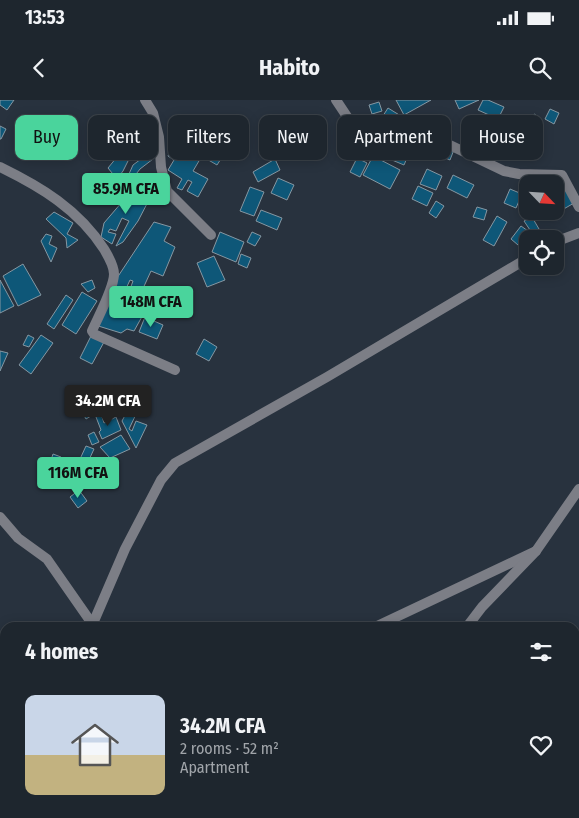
<!DOCTYPE html>
<meta charset="utf-8">
<style>
:root{--surface:#1e262e;--page:#262e36;--text:#f1f3f6;--muted:#a1a5aa;--line:#3c434a;--accent:#4ad49c}
body{margin:0;font-family:"Fira Sans Condensed",sans-serif;background:var(--page);color:var(--text);height:100vh;display:flex;flex-direction:column;font-size:19px;white-space:nowrap}
*{box-sizing:border-box;margin:0}
p{font-size:16px;color:var(--muted)}
.icon{flex:none;width:28px;height:28px;fill:none;stroke:currentColor;stroke-width:2;stroke-linecap:round;stroke-linejoin:round}
.map{position:relative;flex:1;overflow:hidden}
.panel{position:absolute;left:0px;top:522px;width:580px;height:196px;display:flex;flex-direction:column;background:var(--surface);border-radius:15px 15px 0 0;box-shadow:0 2px 12px #0003,0 0 0 1px var(--line)}
.panel>*{flex:none}
.top-card{position:absolute;left:15px;top:15px;width:550px;height:45px;display:flex;gap:10px}
.needle{width:32px;rotate:115deg}
.fabs{position:absolute;left:519px;top:75px;display:grid;gap:10px}
.fabs a{display:grid;place-items:center;width:45px;height:45px;border-radius:10px;background:var(--surface);box-shadow:0 2px 12px #0003,0 0 0 1px var(--line);font-size:25px}
.price{position:absolute;translate:-50% -42px;padding:0 11px;border-radius:5px;background:var(--accent);color:#111;font-size:16px;line-height:32px;filter:drop-shadow(0 1px 2px #0008)}
.price::after{content:'';position:absolute;left:50%;top:30px;width:15px;height:11px;margin-left:-8px;background:inherit;clip-path:polygon(0 0,100% 0,50% 100%)}
.price.active{background:#222;color:#fff}
ul{padding:0;list-style:none}
li{display:flex;align-items:center;gap:15px;height:125px;padding:0 25px}
li span{display:grid;place-items:center;flex:none;width:140px;height:100px;border-radius:10px;color:#555}
li>.icon{margin-inline-start:auto}
span .icon{width:60px;height:60px;fill:#fffc;stroke-width:1}
li b{font-size:21px}
h2{display:flex;justify-content:space-between;align-items:center;height:60px;padding:0 25px;font-size:21px}
.chip{padding:0 18px;border-radius:10px;background:var(--surface);box-shadow:0 2px 12px #0003,0 0 0 1px var(--line);font-size:18px;line-height:45px}
.chip.active{background:var(--accent);color:#111}
.status{display:flex;justify-content:space-between;align-items:center;height:35px;padding:0 25px;background:var(--surface);direction:ltr}
.status svg{height:14px;fill:currentColor}
header{display:flex;justify-content:space-between;align-items:center;height:65px;padding:0 25px;background:var(--surface);font-size:22px;font-weight:700}
.map>svg:first-child{display:block}
.building{fill:#0e5778;stroke:#8697a2}
.lines{fill:none;stroke-linecap:round;stroke-linejoin:round}
.minor{stroke:#7c7e86;stroke-width:10}
</style>
<div class="status"><b>13:53</b><svg viewBox="0 0 49 12"><path d="M0 12V9h3v3zM5 12V6h3v6zM10 12V3h3v9zM15 12V0h3v12zM26 1h20v11H26zM47 4h2v5h-2z"/></svg></div>
<header><svg class="icon" aria-label="back" viewBox="0 0 24 24"><path d="M15 5l-7 7 7 7"/></svg>Habito<svg class="icon" aria-label="search" viewBox="0 0 24 24"><circle cx="10" cy="10" r="6"/><path d="M15 15l6 6"/></svg></header>
<div class="map">
<svg width="579" height="718" viewBox="0 0 579 718">
<rect width="100%" height="100%" fill="#28323e"/>
<!-- building -->
<g class="building">
<polygon points="0,0 14,0 7,10 0,5"/>
<polygon points="396,0 431,0 404,15"/>
<polygon points="455,0 479,0 459,9"/>
<polygon points="483,0 488,0 504,7 498,19 478,10"/>
<polygon points="379,2 382,11 372,14 369,5"/>
<polygon points="388,8 409,21 393,31 379,22"/>
<polygon points="550,9 559,13 554,24 545,19"/>
<polygon points="535,14 541,26 524,35 518,22"/>
<polygon points="473,20 493,29 488,40 468,30"/>
<polygon points="180,21 212,39 193,71 208,79 198,97 187,91 192,82 188,80 182,90 177,88 182,79 168,70 174,60 168,56 175,40 171,37"/>
<polygon points="0,26 6,29 1,39 0,39"/>
<polygon points="512,33 520,37 514,49 506,45"/>
<polygon points="140,38 149,48 129,59 123,71 117,79 108,68 121,52"/>
<polygon points="401,39 413,44 404,65 392,60"/>
<polygon points="445,42 455,47 450,60 439,55"/>
<polygon points="526,42 535,45 531,56 522,52"/>
<polygon points="212,47 224,54 217,65 205,58"/>
<polygon points="149,53 153,59 140,69 133,78 129,74 133,65"/>
<polygon points="373,56 400,70 390,89 363,75"/>
<polygon points="357,58 367,63 360,77 350,72"/>
<polygon points="275,59 280,70 258,82 253,72"/>
<polygon points="427,69 442,76 436,90 420,84"/>
<polygon points="453,75 474,85 467,98 447,88"/>
<polygon points="278,78 294,85 287,100 271,93"/>
<polygon points="418,86 433,93 427,106 412,99"/>
<polygon points="250,87 264,92 254,116 240,111"/>
<polygon points="134,88 151,96 138,121 123,142 116,146 129,121 122,118 116,131 110,129 108,132 116,134 112,144 101,137 104,123"/>
<polygon points="510,89 522,94 516,108 504,103"/>
<polygon points="566,89 574,103 562,110 555,96"/>
<polygon points="436,101 444,106 436,118 429,113"/>
<polygon points="477,107 487,110 484,120 473,117"/>
<polygon points="261,110 282,118 277,130 256,121"/>
<polygon points="54,112 73,123 67,134 78,140 67,148 66,138 46,119"/>
<polygon points="497,116 507,122 494,146 483,140"/>
<polygon points="532,117 539,129 532,133 524,121"/>
<polygon points="154,122 171,127 164,141 175,147 163,176 151,171 140,195 129,192 133,181 130,180 124,193 111,187"/>
<polygon points="521,126 528,131 518,145 511,139"/>
<polygon points="220,132 244,142 236,162 212,152"/>
<polygon points="252,132 261,136 255,146 247,142"/>
<polygon points="46,134 52,136 49,144 57,148 51,162 41,141"/>
<polygon points="241,154 251,158 247,168 238,164"/>
<polygon points="214,156 225,180 207,187 197,163"/>
<polygon points="23,164 41,195 18,206 3,176"/>
<polygon points="0,180 14,206 0,213"/>
<polygon points="92,180 95,188 88,192 81,184"/>
<polygon points="111,191 127,197 144,213 134,231 127,229 121,233 95,225"/>
<polygon points="82,192 97,201 76,234 62,225"/>
<polygon points="66,195 73,200 54,229 47,224"/>
<polygon points="145,217 163,225 157,239 139,232"/>
<polygon points="28,235 34,238 29,247 23,245"/>
<polygon points="41,235 53,243 31,274 19,265"/>
<polygon points="91,236 104,242 92,264 80,258"/>
<polygon points="204,239 217,247 209,261 196,254"/>
<polygon points="0,251 8,253 0,271"/>
<polygon points="92,305 96,313 86,319 82,312"/>
<polygon points="130,306 138,310 129,329 132,331 136,321 147,325 136,348 122,321"/>
<polygon points="100,315 102,317 104,323 116,317 121,330 102,339 99,332 101,330 96,317"/>
<polygon points="94,332 99,342 92,345 88,335"/>
<polygon points="121,335 130,349 110,358 100,347"/>
<polygon points="86,346 94,349 88,362 80,359"/>
<polygon points="53,354 61,357 56,372 48,369"/>
<polygon points="79,390 87,401 78,408 70,397"/>
</g>
<g class="lines">
<!-- minor -->
<g class="minor">
<polyline points="145,0 153,13 159,37 161,67 167,91 211,135"/>
<polyline points="336,0 364,42 372,48 385,52 423,37 433,37 504,71 519,74 562,75 579,107"/>
<path d="M0,67c41,20 78,42 104,82 4,7 10,16 10,25 0,14 -16,43 -22,57l2,3 81,36"/>
<polyline points="555,142 579,133"/>
<polyline points="0,417 18,438 47,459 93,525 96,527"/>
<polyline points="91,528 125,449 161,380 175,363 327,277 528,158"/>
<polyline points="373,528 536,451"/>
<polyline points="466,528 482,507 536,451 579,389"/>
<polyline points="18,718 20,714"/>
<polyline points="357,718 359,714"/>
<polyline points="367,718 368,714"/>
</g>
</g>
</svg>
<div class="fabs">
<a><svg class="needle" viewBox="-14 -14 28 28"><path d="M0-13l5 13h-10z" fill="#e53935"/><path d="M0 13l5-13h-10z" fill="#a1a5aa"/></svg></a>
<a><svg class="icon" aria-label="locate" viewBox="0 0 24 24"><circle cx="12" cy="12" r="6"/><path d="M12 2v4M12 18v4M2 12h4M18 12h4"/></svg></a>
</div>
<b class="price" style="left:126px;top:115px">85.9M CFA</b>
<b class="price" style="left:151px;top:228px">148M CFA</b>
<b class="price active" style="left:108px;top:327px">34.2M CFA</b>
<b class="price" style="left:78px;top:399px">116M CFA</b>
<div class="top-card">
<a class="chip active">Buy</a>
<a class="chip">Rent</a>
<a class="chip">Filters</a>
<a class="chip">New</a>
<a class="chip">Apartment</a>
<a class="chip">House</a>
</div>
<section class="panel">
<h2>4 homes<svg class="icon" aria-label="filters" viewBox="0 0 24 24"><path d="M4 7h16M4 17h16"/><circle cx="9" cy="7" r="2"/><circle cx="15" cy="17" r="2"/></svg></h2>
<ul>
<li><span style="background:linear-gradient(#c9d6e8 60%,#c2b280 0)"><svg class="icon" aria-label="home" viewBox="0 0 24 24"><path d="M3 11l9-7 9 7M6 9v11h12V9"/></svg></span><div><b>34.2M CFA</b><p>2 rooms · 52 m²</p><p>Apartment</p></div><svg class="icon" aria-label="heart" viewBox="0 0 24 24"><path d="M12 20l-8-8c-3-5 5-10 8-4 3-6 11-1 8 4z"/></svg></li>
</ul>
</section>
</div>
